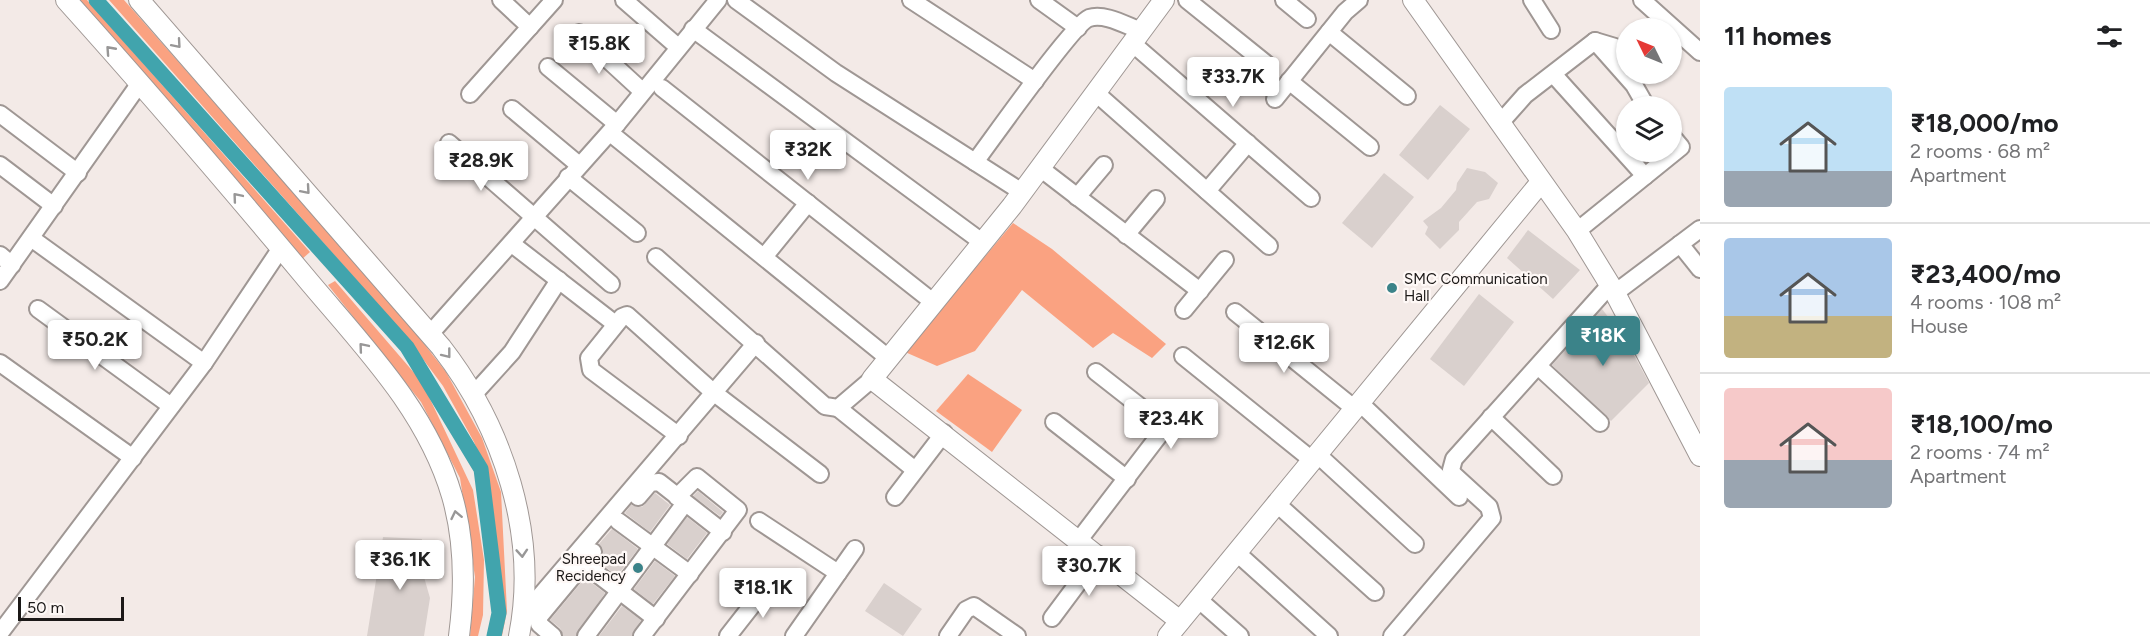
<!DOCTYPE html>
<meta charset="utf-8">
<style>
:root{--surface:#fff;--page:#f2f2f2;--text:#202124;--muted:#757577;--line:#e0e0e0;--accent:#3b8389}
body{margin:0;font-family:Figtree,sans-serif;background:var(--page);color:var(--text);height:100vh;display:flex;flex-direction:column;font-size:22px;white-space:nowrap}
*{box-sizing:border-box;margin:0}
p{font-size:20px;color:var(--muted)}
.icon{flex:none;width:33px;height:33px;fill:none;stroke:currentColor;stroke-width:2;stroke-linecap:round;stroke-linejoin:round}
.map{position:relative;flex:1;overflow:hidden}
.panel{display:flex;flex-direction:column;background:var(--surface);width:450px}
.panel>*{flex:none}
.needle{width:39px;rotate:313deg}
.buttons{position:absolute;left:1616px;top:18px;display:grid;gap:12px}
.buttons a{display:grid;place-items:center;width:66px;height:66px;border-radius:50%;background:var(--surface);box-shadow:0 2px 4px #0004;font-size:30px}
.scale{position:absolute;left:18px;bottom:15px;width:106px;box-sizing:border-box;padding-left:6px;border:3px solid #1b1817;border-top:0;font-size:16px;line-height:21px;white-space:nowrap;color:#1b1817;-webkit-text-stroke:4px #fef8f6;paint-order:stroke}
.price{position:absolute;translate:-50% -51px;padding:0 14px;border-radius:6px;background:#fff;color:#222;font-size:20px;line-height:39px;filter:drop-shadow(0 2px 3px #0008)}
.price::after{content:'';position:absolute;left:50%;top:36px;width:18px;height:14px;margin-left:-9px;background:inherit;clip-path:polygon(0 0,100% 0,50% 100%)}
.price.current{background:var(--accent);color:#fff}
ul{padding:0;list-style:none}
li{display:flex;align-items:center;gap:18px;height:150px;padding:0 24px}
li+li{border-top:2px solid var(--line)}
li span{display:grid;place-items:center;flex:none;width:168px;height:120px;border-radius:6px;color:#555}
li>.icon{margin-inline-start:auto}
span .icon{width:72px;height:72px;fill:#fffc;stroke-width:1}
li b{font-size:26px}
h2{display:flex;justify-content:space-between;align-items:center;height:72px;padding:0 24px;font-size:26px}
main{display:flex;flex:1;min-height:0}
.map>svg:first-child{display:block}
.forest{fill:#faa281}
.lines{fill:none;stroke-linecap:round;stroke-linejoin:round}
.canal{stroke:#41a4ad;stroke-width:15}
.building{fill:#d9d0cd}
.minor-casing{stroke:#9f9794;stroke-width:20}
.tertiary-casing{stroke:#9f9794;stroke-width:22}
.minor{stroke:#fff;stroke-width:16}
.tertiary{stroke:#fff;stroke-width:20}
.oneway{stroke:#989797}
.poi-dot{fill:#3b8389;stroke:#fef8f6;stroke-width:2}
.labels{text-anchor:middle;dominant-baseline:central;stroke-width:4.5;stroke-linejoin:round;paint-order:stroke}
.poi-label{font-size:15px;fill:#1b1817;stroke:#fef8f6;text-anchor:start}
</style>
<main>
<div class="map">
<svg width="1700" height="636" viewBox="0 0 1700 636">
<rect width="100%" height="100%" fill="#f3eae7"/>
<!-- forest -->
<g class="forest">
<polygon points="75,0 87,0 310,252 301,260"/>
<polygon points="109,0 124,0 404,318 446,372 482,438 501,492 507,611 502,636 498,636 503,610 487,475 474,442 443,386 411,343 366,291"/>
<polygon points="1013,223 1052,249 1166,344 1152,358 1113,333 1093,348 1022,290 975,351 937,366 905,352"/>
<polygon points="335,281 422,382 473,490 484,560 483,615 478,636 470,636 475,577 460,478 421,402 328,285"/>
<polygon points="968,374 1022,410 992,452 936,411"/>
</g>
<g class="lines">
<!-- canal -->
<polyline class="canal" points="96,0 407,347 481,469 499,613 494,636"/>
</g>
<!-- building -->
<g class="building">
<polygon points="1440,105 1470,129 1428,180 1399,155"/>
<polygon points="1467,168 1485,172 1498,183 1489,199 1477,202 1459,222 1459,230 1440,249 1425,234 1428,227 1423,221 1441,208 1456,190 1457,183"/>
<polygon points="1384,173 1414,197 1372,248 1342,223"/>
<polygon points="1528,230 1580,270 1553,299 1507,258"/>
<polygon points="1479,294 1514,322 1464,386 1430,359"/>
<polygon points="1602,309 1626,340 1649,383 1611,421 1552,365"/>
<polygon points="698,491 723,512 720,516 693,496"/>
<polygon points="655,493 670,505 650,532 625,513 631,505 642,507"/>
<polygon points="687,517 707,533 687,559 667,544"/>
<polygon points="612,529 638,549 617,576 599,562 603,553 599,544"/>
<polygon points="383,537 422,539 420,563 430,598 424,636 367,636"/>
<polygon points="655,561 675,576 653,604 634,589"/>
<polygon points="585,578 605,593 576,636 563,636 560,628 550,620"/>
<polygon points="884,583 922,609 903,636 865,611"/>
<polygon points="622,606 641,620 632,636 599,636"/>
</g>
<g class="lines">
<!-- minor casing -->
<g class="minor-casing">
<g id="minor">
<polyline points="501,0 530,27"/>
<polyline points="624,0 678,47"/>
<polyline points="736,0 836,73 1022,192"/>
<polyline points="911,0 1035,81"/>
<polyline points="1039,0 1078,28"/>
<polyline points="1187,0 1269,66"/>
<polyline points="1284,0 1307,19"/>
<polyline points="1532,0 1551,30"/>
<polyline points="1642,0 1700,52"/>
<polyline points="693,29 982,242"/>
<polyline points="1329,32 1407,96"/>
<polyline points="579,33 642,91"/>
<polyline points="1595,41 1634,85 1646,106"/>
<polyline points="1132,43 1311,198"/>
<polyline points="548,67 617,124"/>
<polyline points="1554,75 1645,176"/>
<polyline points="1289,81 1370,147"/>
<polyline points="662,88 933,302"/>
<polyline points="1096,93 1269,246"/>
<polyline points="470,94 554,0"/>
<polyline points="1275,99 1345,12 1359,0"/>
<polyline points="512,109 579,165"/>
<polyline points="0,114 78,173"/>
<polyline points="1501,122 1525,95 1595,41 1615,47"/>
<polyline points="614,136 887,357"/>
<polyline points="449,143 611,284"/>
<path d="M975,162c16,-21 98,-138 114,-144 16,-5 36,7 52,13"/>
<polyline points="0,165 54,206"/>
<polyline points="1040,168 1200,291"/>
<polyline points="568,177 637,233"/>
<polyline points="1207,191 1248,143"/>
<polyline points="1077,197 1104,165"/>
<polyline points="1577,231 1681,147 1671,135"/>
<polyline points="1126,235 1156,199"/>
<polyline points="31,238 204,363"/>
<polyline points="512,244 614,323"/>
<polyline points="1680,244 1700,269"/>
<polyline points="0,255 12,265"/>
<polyline points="656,257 825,406 838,408 872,379"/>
<polyline points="764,257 808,203"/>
<polyline points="0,281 140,83"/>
<polyline points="1615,293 1700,229"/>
<polyline points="38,309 171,406"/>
<polyline points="1184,310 1225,260"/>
<polyline points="1235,312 1355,409"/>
<polyline points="430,334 617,124 718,0"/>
<polyline points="1183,356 1312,460"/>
<polyline points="0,363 133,458"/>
<polyline points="1538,366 1600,423"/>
<polyline points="474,394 512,352 559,280"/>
<polyline points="1360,403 1459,497"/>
<polyline points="838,408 915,470"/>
<polyline points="1491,417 1553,476"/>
<polyline points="1054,422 1127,479"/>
<polyline points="679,436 591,370 589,358 622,317 627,315 713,392 820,474"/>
<polyline points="1317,454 1415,544"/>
<polyline points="638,497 650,483 659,482 723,532"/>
<polyline points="895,497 944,433"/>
<polyline points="1276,503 1375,592"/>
<polyline points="618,521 690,574"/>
<polyline points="759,521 838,573"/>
<polyline points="1079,540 1164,429 1161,423 1096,372"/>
<polyline points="1237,553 1329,636"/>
<polyline points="583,563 656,619"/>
<polyline points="1198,599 1240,636"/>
<polyline points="523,616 756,343"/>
<polyline points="1052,618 1099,555"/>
<polyline points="0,633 204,363 281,248"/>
<polyline points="553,636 539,624 539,617 593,552"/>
<polyline points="586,636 685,503"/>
<polyline points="642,636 738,510 697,477 677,497"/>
<polyline points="728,636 771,581"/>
<polyline points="794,636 855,549"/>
<polyline points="948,636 966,610 974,606 1017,636"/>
<polyline points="1392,636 1492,518 1489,507 1454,475 1451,470 1454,459 1610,285"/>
</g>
</g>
<!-- tertiary casing -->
<g class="tertiary-casing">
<g id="tertiary">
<path d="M66,0c80,89 158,180 235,272 57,69 125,135 151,224 13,45 13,94 7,140"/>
<path d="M139,0l302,347c62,80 98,188 78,289"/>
<polyline points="1164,0 1012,206 872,379 1180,621"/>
<polyline points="1413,0 1577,231 1615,293 1700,456"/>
<polyline points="1168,636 1541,182"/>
</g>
</g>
<!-- minor -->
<use href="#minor" class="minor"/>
<!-- tertiary -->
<use href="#tertiary" class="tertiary"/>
</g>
<!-- one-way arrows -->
<defs><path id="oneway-chevron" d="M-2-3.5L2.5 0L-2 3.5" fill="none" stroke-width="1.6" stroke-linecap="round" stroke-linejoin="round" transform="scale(1.5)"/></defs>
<g class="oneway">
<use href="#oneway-chevron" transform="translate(177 44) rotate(49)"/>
<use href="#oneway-chevron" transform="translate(110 50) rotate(-132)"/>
<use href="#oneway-chevron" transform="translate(306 190) rotate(49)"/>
<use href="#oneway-chevron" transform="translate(237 197) rotate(-130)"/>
<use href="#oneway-chevron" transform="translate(363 347) rotate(-130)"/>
<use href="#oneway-chevron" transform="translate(447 354) rotate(52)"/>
<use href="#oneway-chevron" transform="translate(456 515) rotate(-102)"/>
<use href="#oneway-chevron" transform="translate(522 553) rotate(86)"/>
</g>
<!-- markers -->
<g class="poi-dot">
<circle cx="1392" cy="288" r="6"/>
<circle cx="638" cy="568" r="6"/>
</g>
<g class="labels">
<!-- poi labels -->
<g class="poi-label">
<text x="1404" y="279">SMC Communication<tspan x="1404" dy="17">Hall</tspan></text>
<text x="626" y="559" text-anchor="end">Shreepad<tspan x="626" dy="17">Recidency</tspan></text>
</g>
</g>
</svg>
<div class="buttons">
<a><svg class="needle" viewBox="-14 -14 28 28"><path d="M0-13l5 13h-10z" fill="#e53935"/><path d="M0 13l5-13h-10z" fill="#757577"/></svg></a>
<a><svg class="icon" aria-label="layers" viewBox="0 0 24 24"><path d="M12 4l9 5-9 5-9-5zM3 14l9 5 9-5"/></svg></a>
</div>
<div class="scale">50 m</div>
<b class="price" style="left:599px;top:75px">₹15.8K</b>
<b class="price" style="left:1233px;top:108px">₹33.7K</b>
<b class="price" style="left:808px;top:181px">₹32K</b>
<b class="price" style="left:481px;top:192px">₹28.9K</b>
<b class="price current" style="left:1603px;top:367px">₹18K</b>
<b class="price" style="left:95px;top:371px">₹50.2K</b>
<b class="price" style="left:1284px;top:374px">₹12.6K</b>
<b class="price" style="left:1171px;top:450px">₹23.4K</b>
<b class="price" style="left:400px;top:591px">₹36.1K</b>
<b class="price" style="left:1089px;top:597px">₹30.7K</b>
<b class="price" style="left:763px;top:619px">₹18.1K</b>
</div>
<section class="panel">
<h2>11 homes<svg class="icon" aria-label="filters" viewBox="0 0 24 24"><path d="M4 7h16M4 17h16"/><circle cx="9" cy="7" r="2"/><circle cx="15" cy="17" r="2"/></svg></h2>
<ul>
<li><span style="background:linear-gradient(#bfe0f5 70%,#9aa5b1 0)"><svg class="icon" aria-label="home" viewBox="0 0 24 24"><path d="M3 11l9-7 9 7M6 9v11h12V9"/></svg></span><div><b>₹18,000/mo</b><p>2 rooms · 68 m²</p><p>Apartment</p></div></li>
<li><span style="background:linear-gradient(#a9c7e8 65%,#c2b280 0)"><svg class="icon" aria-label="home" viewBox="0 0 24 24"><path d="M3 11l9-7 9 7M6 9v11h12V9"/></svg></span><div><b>₹23,400/mo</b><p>4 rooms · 108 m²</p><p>House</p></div></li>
<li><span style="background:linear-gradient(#f6c9c9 60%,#9aa5b1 0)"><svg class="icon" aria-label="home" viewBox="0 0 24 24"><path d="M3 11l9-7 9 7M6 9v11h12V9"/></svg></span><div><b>₹18,100/mo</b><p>2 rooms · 74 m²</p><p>Apartment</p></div></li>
</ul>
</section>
</main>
